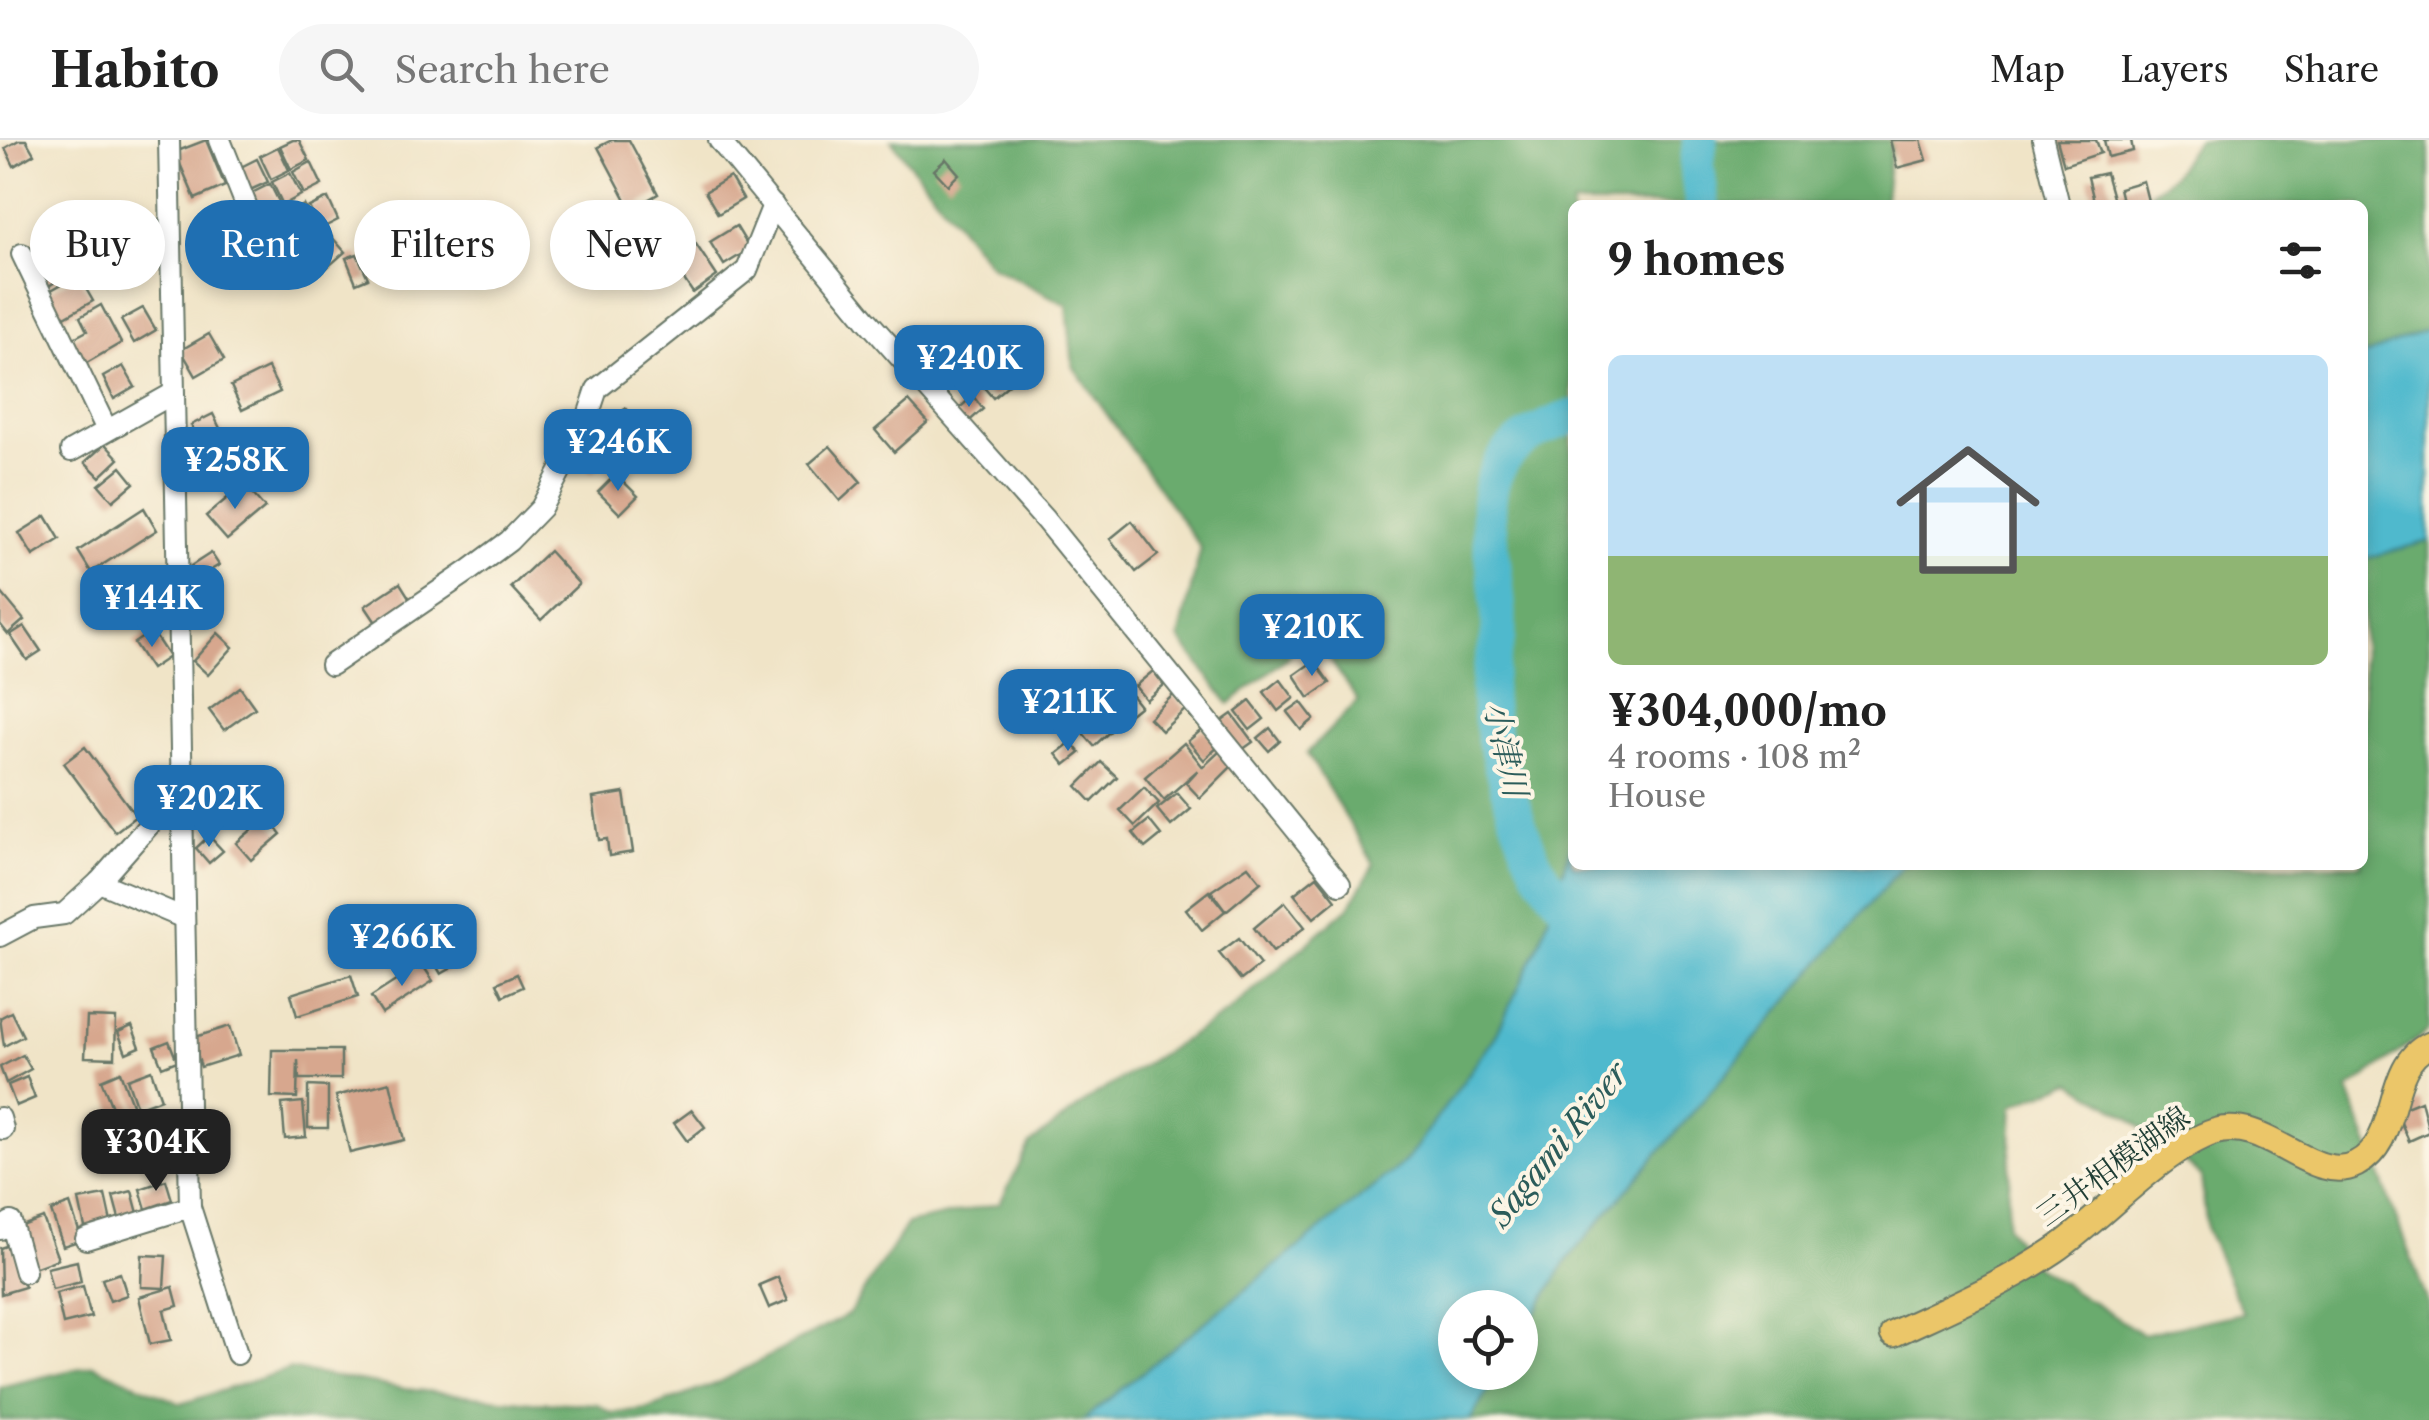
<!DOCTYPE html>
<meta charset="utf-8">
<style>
:root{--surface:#fff;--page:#f6f6f6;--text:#222;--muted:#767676;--line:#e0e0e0;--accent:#1f6fb2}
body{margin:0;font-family:"Libre Caslon Text","Noto Serif JP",serif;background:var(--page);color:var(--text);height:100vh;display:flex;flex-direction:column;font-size:38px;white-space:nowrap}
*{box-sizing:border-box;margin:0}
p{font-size:32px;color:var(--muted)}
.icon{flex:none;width:55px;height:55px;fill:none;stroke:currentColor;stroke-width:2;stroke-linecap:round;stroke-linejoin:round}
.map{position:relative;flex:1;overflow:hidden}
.panel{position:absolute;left:1568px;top:60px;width:800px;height:670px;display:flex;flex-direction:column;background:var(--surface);border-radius:15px;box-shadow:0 5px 15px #0003}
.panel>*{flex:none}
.banner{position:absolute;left:30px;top:60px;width:950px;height:90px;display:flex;gap:20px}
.buttons{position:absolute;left:1438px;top:1150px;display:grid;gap:20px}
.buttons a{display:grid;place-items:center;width:100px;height:100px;border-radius:50%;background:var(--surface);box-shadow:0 5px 15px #0003;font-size:50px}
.price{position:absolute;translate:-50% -85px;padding:0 22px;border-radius:20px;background:var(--accent);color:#fff;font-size:32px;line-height:65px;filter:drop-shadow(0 2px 5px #0008)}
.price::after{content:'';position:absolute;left:50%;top:60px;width:30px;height:22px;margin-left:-15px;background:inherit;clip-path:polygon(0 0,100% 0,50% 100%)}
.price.selected{background:#222;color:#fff}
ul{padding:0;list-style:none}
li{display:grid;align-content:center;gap:20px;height:530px;padding:0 40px}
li+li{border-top:2px solid var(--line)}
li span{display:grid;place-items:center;height:310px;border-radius:15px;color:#555}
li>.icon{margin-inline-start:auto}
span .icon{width:180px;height:180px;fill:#fffc;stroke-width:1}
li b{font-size:42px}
h2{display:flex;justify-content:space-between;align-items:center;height:120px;padding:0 40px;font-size:42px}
.pill{padding:0 35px;border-radius:45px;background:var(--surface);box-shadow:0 5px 15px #0003;font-size:35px;line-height:90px}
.pill.selected{background:var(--accent);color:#fff}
header{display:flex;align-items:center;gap:60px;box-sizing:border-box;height:140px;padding:0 50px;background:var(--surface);border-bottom:2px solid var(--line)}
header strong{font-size:48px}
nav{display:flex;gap:55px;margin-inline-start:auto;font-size:35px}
.search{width:700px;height:90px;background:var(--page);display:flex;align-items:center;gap:25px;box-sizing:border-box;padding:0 35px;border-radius:55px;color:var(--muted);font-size:38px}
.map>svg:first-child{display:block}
.forest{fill:#6aab6e;stroke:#447451;stroke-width:2.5;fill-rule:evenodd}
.water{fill:#4fb9cd;stroke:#377b80;stroke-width:2.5}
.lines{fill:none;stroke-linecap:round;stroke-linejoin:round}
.river{stroke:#4fb9cd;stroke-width:35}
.building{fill:#d7a78e}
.minor-casing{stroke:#687767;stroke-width:24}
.major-casing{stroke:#687767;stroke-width:29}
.minor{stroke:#fff;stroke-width:20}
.major{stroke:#ebc669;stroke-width:25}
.labels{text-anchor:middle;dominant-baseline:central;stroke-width:8;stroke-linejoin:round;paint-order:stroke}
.street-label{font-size:30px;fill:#1f3d34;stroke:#fcf5e5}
.water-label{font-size:32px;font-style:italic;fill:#2b5c5a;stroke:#fcf5e5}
</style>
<header>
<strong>Habito</strong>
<div class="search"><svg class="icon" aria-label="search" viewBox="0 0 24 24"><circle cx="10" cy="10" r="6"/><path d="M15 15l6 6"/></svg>Search here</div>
<nav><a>Map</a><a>Layers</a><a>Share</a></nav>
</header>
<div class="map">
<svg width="2429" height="1280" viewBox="0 0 2429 1280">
<rect width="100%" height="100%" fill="#fcf5e5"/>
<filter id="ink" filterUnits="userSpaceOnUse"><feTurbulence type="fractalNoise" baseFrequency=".01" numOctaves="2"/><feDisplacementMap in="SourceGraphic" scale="20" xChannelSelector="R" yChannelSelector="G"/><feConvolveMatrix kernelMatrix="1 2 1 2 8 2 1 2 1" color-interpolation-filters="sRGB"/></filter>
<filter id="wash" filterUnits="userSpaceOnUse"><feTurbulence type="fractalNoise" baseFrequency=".0048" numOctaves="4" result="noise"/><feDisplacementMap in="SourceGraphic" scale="40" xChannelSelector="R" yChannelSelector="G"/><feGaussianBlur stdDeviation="2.25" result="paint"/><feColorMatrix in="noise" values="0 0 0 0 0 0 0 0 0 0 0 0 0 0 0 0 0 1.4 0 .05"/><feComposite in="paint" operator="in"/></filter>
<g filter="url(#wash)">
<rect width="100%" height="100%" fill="#f0e4c7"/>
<!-- forest -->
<g class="forest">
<polygon points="891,0 1892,0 1884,65 1572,65 1572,702 1541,800 1495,897 1407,1020 1083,1280 0,1280 0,1247 93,1225 181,1264 289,1229 405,1249 531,1262 597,1264 611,1273 648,1269 718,1243 849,1174 907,1084 1000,1063 1030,1004 1092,957 1227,873 1350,766 1374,724 1307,613 1358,561 1314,496 1229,564 1179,498 1201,408 1073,226 1067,165 990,125"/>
<polygon points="2197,0 2429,0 2429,189 2363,216 2362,65 2135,65 2173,35"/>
<path d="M2429,401v489l-81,60 81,216v114h-959l29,-47 21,-1v-34l48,-79 335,-394h459l1,-306zM2072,942l56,35 73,59 6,55 36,82 -101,21 -107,-68 -28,-40 6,-121z"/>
</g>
<!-- water -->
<g class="water">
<polygon points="2429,189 2429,401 2363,419 2363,216"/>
<polygon points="1572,702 1572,725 1903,725 1568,1119 1520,1198 1520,1168 1455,1168 1455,1232 1499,1233 1470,1280 1083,1280 1407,1020 1495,897 1541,800"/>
</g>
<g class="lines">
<!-- river -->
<g class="river">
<polyline points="1700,0 1697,25 1702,65"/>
<path d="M1572,277c-123,41 -74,110 -73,208 0,20 -10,40 -11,60 -3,40 31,149 51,185 13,22 31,40 49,59"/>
</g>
</g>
<g id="blocks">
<!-- building -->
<g class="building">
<polygon points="19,0 26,0 34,14 14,26 5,8"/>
<polygon points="206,0 225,46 195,59 175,12"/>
<polygon points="293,0 299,0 309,20 291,29 280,6"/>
<polygon points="612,0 629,0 658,54 631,69 598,7"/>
<polygon points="1890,0 1921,0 1927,20 1897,28"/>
<polygon points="2057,0 2096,0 2101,13 2064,25"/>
<polygon points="2104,0 2131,0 2133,11 2108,17"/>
<polygon points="278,7 289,30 271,39 260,16"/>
<polygon points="257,19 268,42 250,50 239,28"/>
<polygon points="946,19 959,34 948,45 934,30"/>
<polygon points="311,22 322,45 304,54 293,32"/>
<polygon points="290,33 301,55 283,65 272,42"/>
<polygon points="2106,33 2115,65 2095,65 2088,37"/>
<polygon points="730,37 743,59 718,74 705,52"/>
<polygon points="2143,41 2149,65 2123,65 2119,48"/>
<polygon points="270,44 281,66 263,75 252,53"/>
<polygon points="328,58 338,80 320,89 309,67"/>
<polygon points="304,65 315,87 297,97 286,74"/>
<polygon points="674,71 717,136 693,153 650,88"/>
<polygon points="283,75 294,97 276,107 265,84"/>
<polygon points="237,76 242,92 217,101 211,86"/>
<polygon points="139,77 159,79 156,111 136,110"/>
<polygon points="736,86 750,109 724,125 710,102"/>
<polygon points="331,96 345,112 321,133 307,116"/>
<polygon points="57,103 74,130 44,149 27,122"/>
<polygon points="357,114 368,138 356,143 346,118"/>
<polygon points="78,135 93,161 61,179 46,153"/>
<polygon points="101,165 121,203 83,225 70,200 87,191 80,177"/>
<polygon points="143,168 156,190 134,203 121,180"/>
<polygon points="209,194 224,220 196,236 181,210"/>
<polygon points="985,204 1015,239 993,258 963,223"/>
<polygon points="123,226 135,247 114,259 103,237"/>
<polygon points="268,228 280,252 242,270 231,246"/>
<polygon points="973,256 983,269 965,285 955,272"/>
<polygon points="909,261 928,282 894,312 875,290"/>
<polygon points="626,268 642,286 618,307 602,289"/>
<polygon points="213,274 234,317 213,328 191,285"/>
<polygon points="593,303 606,318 592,332 578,317"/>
<polygon points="105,304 119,319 100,337 85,322"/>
<polygon points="830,306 861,342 840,361 809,324"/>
<polygon points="121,327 134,343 113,361 99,345"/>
<polygon points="616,334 638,356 620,374 598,352"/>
<polygon points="244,344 265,368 227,400 206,376"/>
<polygon points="144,368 157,390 91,432 78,411"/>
<polygon points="46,376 60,399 33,416 19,393"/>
<polygon points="1132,381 1158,415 1136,432 1110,399"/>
<polygon points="549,411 579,444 541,480 511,447"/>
<polygon points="211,413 219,425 198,438 191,426"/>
<polygon points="400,443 412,462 377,484 365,466"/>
<polygon points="0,451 24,480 8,494 0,484"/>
<polygon points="24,486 41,511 27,520 10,495"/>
<polygon points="152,491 169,517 151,529 134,503"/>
<polygon points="218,493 233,507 208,535 193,521"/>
<polygon points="1314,521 1330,543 1309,558 1294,535"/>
<polygon points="1153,531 1164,545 1146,560 1135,546"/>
<polygon points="1280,539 1294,558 1278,571 1264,552"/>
<polygon points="240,547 255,568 224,590 209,570"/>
<polygon points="1128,551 1140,566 1119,583 1107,568"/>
<polygon points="1173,555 1186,569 1162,591 1149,578"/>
<polygon points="1250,561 1264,579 1250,590 1236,572"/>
<polygon points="1301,562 1314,579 1301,590 1287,572"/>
<polygon points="1103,574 1115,587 1094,606 1082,592"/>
<polygon points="1232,574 1253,602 1239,612 1218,584"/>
<polygon points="1204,588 1219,606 1204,620 1188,601"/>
<polygon points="1270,588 1280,601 1269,611 1258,598"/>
<polygon points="1071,602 1080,613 1065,625 1056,614"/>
<polygon points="1184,603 1203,627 1220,611 1233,625 1200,658 1186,643 1198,630 1164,660 1145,637"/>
<polygon points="85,607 136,676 115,692 64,623"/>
<polygon points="1101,622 1117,637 1092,662 1077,646"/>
<polygon points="239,643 252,661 220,684 207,666"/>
<polygon points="1144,647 1159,663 1135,686 1120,670"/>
<polygon points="624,653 633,712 609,716 607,699 599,700 593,658"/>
<polygon points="1177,653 1191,669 1171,686 1157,669"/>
<polygon points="267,677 281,694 251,720 236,703"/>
<polygon points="1149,680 1161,695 1145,708 1133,693"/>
<polygon points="209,696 223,711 209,723 196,708"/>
<polygon points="1248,726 1261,742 1226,771 1211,751"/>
<polygon points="1317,736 1336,760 1314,778 1294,754"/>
<polygon points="1209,751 1225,771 1202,790 1186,769"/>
<polygon points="1285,762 1305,787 1273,812 1254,788"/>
<polygon points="1239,798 1260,825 1241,840 1219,813"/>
<polygon points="459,807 466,820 441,834 434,822"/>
<polygon points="422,824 433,841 382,874 371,857"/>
<polygon points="517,834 523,847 503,856 497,843"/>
<polygon points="351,835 358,857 297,876 291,854"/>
<polygon points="11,872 23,896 4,906 0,878"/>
<polygon points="87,877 116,878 115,918 85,917"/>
<polygon points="132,886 140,907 126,913 118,892"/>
<polygon points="230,886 239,915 201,927 192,898"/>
<polygon points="169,901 177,921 162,927 154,907"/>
<polygon points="272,910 341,910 341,939 299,939 298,920 297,958 271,957"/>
<polygon points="23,915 31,929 6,943 0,927"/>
<polygon points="151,930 161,959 137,968 127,939"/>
<polygon points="120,932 133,967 115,975 101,940"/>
<polygon points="27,937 35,958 16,966 8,945"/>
<polygon points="390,942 404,1000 350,1013 336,956"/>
<polygon points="308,946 328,947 328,988 308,988"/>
<polygon points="2421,961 2429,992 2409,1001 2396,971"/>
<polygon points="303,962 306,997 285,999 282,964"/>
<polygon points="692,970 705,987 687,1001 674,983"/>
<polygon points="164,976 168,987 145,994 141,984"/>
<polygon points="168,989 174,1008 142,1017 138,1005 149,1008 145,996"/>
<polygon points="166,1040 172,1060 146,1069 140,1049"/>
<polygon points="132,1051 139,1077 120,1082 113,1056"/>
<polygon points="105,1055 112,1087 86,1092 79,1060"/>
<polygon points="70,1064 82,1100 63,1106 51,1071"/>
<polygon points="43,1078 58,1119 34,1128 19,1087"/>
<polygon points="12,1104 25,1147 1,1154 0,1108"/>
<polygon points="142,1115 166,1116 164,1148 141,1147"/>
<polygon points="77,1121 81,1142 52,1149 47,1128"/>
<polygon points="120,1133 127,1155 110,1161 102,1139"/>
<polygon points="778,1137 788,1160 769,1168 759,1145"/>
<polygon points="83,1146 91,1177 63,1184 56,1153"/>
<polygon points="173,1147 178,1166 164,1170 171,1200 150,1204 139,1157"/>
</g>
</g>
</g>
<g filter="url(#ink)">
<use href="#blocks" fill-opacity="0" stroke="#687767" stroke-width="2.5"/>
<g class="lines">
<!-- minor casing -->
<g class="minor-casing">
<g id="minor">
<polyline points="169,0 190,1067 237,1214"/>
<polyline points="220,0 262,105"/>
<polyline points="719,0 866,179 1045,380 1340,744"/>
<polyline points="2043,0 2059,65"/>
<polyline points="22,114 106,288"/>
<polyline points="71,311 172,254"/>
<polyline points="331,525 470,430 509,401 541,368 586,282 597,249 747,130 773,65"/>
<polyline points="99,742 184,778"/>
<polyline points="0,796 34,778 64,774 99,742 180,650"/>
<polyline points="0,978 3,989"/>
<polyline points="0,1089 11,1082 25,1132"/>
<polyline points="86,1099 190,1067"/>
</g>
</g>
<!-- major casing -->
<g class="major-casing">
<path id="major" d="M1893,1194c55,-26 112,-50 162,-84 47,-32 107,-101 159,-118 51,-17 99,54 142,32 47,-24 27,-97 73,-119"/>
</g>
<!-- minor -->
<use href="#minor" class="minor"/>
<!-- major -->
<use href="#major" class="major"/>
</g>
</g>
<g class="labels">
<!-- street labels -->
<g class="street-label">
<text transform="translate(2113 1026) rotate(-36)">三井相模湖線</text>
</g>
<!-- water labels -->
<g class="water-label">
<text transform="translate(1506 609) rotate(77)">小津川</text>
<text transform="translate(1558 1004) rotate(-51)">Sagami River</text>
</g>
</g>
</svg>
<div class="buttons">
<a><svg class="icon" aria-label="locate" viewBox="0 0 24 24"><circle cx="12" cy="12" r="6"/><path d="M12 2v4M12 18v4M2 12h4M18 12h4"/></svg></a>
</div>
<b class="price" style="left:969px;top:270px">¥240K</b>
<b class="price" style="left:618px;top:354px">¥246K</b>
<b class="price" style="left:235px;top:372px">¥258K</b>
<b class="price" style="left:152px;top:510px">¥144K</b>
<b class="price" style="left:1312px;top:539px">¥210K</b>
<b class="price" style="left:1068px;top:614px">¥211K</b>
<b class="price" style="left:209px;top:710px">¥202K</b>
<b class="price" style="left:402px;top:849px">¥266K</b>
<b class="price selected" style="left:156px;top:1054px">¥304K</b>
<div class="banner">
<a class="pill">Buy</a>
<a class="pill selected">Rent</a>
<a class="pill">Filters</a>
<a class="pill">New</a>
</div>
<section class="panel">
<h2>9 homes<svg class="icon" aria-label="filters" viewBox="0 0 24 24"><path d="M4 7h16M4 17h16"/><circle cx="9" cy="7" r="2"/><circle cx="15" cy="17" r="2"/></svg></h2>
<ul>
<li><span style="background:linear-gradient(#bfe0f5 65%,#8fb573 0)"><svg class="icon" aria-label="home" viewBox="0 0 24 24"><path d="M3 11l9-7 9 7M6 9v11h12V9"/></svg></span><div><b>¥304,000/mo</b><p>4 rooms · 108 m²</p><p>House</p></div></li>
</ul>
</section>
</div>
